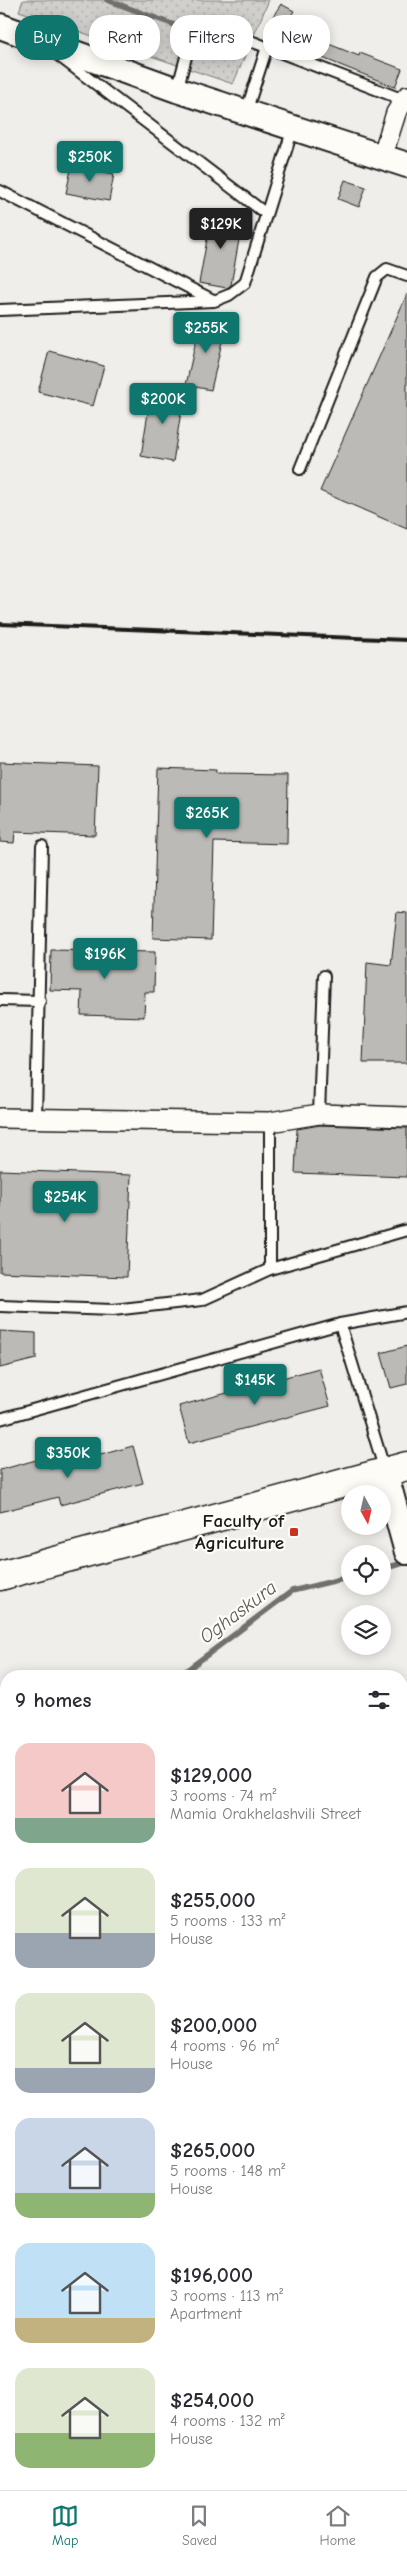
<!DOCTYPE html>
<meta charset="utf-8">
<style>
:root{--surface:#fff;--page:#f2f2f3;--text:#2b2b33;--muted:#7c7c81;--line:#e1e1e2;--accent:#0f766e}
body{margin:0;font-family:"Comic Neue",sans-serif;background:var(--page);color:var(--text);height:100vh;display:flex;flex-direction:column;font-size:19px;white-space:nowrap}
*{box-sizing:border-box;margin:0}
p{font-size:16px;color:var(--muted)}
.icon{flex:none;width:28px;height:28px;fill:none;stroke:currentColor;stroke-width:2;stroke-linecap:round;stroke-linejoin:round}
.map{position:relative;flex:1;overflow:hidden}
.details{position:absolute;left:0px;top:1670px;width:408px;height:820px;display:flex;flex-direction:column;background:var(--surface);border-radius:20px 20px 0 0;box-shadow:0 2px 12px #0003}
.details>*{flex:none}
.hud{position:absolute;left:15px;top:15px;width:378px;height:45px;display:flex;gap:10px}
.needle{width:32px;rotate:172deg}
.buttons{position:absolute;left:341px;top:1485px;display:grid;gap:10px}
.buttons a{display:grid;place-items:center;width:50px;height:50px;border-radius:50%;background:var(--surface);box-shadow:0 2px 12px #0003;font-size:25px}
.price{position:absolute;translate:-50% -42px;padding:0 11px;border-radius:5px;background:var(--accent);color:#fff;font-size:16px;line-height:32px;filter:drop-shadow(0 1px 2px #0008)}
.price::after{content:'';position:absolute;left:50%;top:30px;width:15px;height:11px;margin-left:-8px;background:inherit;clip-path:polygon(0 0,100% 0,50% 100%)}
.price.current{background:#222;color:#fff}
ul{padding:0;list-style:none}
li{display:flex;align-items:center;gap:15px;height:125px;padding:0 15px}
li span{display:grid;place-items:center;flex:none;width:140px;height:100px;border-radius:15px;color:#555}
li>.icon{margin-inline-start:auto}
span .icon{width:60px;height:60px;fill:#fffc;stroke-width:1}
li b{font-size:21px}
h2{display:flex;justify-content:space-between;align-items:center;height:60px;padding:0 15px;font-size:21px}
.pill{padding:0 18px;border-radius:20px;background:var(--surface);box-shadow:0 2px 12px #0003;font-size:18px;line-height:45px}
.pill.current{background:var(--accent);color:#fff}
.menu{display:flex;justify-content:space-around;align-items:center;height:70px;border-top:1px solid var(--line);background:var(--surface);font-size:14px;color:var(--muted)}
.menu a{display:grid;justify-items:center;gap:2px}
.menu .current{color:var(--accent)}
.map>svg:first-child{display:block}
.grass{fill:url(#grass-dots);stroke:#767674}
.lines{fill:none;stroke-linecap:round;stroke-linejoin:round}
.stream{stroke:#706f6d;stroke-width:5.5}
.building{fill:#bbbab6;stroke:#1c1c1c}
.service-casing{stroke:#1c1c1c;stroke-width:14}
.minor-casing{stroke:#1c1c1c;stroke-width:22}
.tertiary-casing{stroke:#1c1c1c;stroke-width:28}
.primary-casing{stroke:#1c1c1c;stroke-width:31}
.service{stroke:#fdfcf7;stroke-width:10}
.minor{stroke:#fdfcf7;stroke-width:19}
.tertiary{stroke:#fdfcf7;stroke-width:24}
.primary{stroke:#fdfcf7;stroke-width:28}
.rail{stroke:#1c1c1c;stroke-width:4}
.poi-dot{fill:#c8321e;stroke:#fdfcf7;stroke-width:2}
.labels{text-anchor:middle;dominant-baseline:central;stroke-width:4.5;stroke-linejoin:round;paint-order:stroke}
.poi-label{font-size:19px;font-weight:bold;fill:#1c1c1c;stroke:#fdfcf7;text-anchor:end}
.water-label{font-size:20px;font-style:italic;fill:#5b5b59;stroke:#fdfcf7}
</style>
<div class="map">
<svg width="407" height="2490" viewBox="0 0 407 2490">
<defs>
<pattern id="grass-dots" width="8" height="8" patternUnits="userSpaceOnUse" patternTransform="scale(1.25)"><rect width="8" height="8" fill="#d0cfcc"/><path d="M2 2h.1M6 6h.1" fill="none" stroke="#b2b1af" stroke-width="1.8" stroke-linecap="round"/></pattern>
</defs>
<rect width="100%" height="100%" fill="#f0eeea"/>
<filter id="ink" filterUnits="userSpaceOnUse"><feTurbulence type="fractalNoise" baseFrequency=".02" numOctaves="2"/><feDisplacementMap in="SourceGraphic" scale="10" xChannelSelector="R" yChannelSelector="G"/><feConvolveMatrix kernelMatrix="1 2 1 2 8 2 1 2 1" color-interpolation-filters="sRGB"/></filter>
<g filter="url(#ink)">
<!-- grass -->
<g class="grass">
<polygon points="23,0 269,0 233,84 19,11"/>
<polygon points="401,1835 407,1846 407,2490 0,2490 0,2280 6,2278 6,2484 401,2484"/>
</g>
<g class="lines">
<!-- stream -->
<g class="stream">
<polyline points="107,0 180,27"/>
<polyline points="382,1569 407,1562"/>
<polyline points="179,1676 292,1591 350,1577"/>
<polyline points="0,1741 6,1740"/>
</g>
</g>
<!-- building -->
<g class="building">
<polygon points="281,4 294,11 285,26 272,18"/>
<polygon points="296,25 314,30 308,49 290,43"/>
<polygon points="316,39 359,56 360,53 402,69 395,87 310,53"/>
<polygon points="72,165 114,174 109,201 66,193"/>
<polygon points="345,180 366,187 359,207 338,199"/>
<polygon points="212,212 243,217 231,285 227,288 199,283"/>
<polygon points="407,294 407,529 320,491"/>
<polygon points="201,318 226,324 211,390 186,385"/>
<polygon points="49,351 104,366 93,406 38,392"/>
<polygon points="152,388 184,393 173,462 141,456"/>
<polygon points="0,762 98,766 95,835 15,832 14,843 0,842"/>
<polygon points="158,768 216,770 216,774 288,775 287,844 214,842 211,940 153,938"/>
<polygon points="397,912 407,913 407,1063 363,1063 367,962 391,965"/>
<polygon points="51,950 155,952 154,992 145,992 144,1017 81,1015 82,991 50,990"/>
<polygon points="320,1125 407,1128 407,1177 295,1173 297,1129"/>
<polygon points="0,1170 131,1175 127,1277 0,1272"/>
<polygon points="0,1331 36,1333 36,1359 0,1368"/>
<polygon points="407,1346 407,1384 391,1388 381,1353"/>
<polygon points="319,1368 330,1406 189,1443 179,1406"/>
<polygon points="133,1446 143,1483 60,1505 58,1497 0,1512 0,1470 47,1457 50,1469"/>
</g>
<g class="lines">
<!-- service casing -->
<g class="service-casing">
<g id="service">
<polyline points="59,56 265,213"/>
<polyline points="177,90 192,35 199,24 209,25 404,100"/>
<polyline points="246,112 267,47"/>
<polyline points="0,191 213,300"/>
<polyline points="0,310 214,301 229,295 245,283 293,128"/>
<polyline points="300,469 377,277 387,269 407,276"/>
<polyline points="0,1000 40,1001"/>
<polyline points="319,1114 324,976"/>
<polyline points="36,1119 42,846"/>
<polyline points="270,1122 270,1269 407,1230"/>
<polyline points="0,1306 113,1310 202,1300 270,1269"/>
<polyline points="340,1324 385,1471"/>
<polyline points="0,1419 340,1324 407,1312"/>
</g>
</g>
<!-- minor casing -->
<g class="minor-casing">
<g id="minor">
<polyline points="382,157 396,113 407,96"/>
<polyline points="0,1118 270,1122 319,1114 407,1117"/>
</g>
</g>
<!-- tertiary casing -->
<g class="tertiary-casing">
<g id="tertiary">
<polyline points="0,26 177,90 407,165"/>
<polyline points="385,1472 407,1552"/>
</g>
</g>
<!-- primary casing -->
<g class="primary-casing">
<polyline id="primary" points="0,1576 407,1466"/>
</g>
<!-- service -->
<use href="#service" class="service"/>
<!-- minor -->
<use href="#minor" class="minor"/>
<!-- tertiary -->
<use href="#tertiary" class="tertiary"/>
<!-- primary -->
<use href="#primary" class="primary"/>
<!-- rail -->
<polyline class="rail" points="0,624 407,640"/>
</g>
</g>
<!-- markers -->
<rect class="poi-dot" x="289" y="1527" width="10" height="10" rx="2.5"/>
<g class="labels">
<!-- poi labels -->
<g class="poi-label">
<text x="284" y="1521">Faculty of<tspan x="284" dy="22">Agriculture</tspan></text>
</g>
<!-- water labels -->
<g class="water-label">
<text transform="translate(238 1612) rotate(-37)">Oghaskura</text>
</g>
</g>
</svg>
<div class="buttons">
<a><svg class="needle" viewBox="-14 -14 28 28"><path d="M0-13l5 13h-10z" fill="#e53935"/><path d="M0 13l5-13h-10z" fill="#7c7c81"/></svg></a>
<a><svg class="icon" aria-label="locate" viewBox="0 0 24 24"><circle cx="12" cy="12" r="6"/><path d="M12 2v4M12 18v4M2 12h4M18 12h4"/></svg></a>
<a><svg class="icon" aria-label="layers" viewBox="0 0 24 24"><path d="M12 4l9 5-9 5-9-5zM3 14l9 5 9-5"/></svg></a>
</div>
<b class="price" style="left:90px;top:183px">$250K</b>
<b class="price current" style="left:221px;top:250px">$129K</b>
<b class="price" style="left:206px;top:354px">$255K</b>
<b class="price" style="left:163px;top:425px">$200K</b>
<b class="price" style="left:207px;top:839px">$265K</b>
<b class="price" style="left:105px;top:980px">$196K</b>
<b class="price" style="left:65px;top:1223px">$254K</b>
<b class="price" style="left:255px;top:1406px">$145K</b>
<b class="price" style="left:68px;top:1479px">$350K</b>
<div class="hud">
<a class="pill current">Buy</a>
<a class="pill">Rent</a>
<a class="pill">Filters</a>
<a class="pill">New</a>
</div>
<section class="details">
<h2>9 homes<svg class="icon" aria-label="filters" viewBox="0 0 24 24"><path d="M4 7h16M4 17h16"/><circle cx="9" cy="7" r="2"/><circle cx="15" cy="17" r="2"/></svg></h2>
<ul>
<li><span style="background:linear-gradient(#f6c9c9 75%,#7fa58c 0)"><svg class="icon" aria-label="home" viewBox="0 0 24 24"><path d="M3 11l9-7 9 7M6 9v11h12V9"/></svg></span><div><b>$129,000</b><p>3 rooms · 74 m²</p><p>Mamia Orakhelashvili Street</p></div></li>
<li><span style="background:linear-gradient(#dfe7d0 65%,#9aa5b1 0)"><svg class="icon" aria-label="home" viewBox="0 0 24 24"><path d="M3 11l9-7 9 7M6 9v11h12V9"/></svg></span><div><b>$255,000</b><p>5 rooms · 133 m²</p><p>House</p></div></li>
<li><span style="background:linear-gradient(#dfe7d0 75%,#9aa5b1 0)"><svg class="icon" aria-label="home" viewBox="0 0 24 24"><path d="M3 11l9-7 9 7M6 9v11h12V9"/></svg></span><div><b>$200,000</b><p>4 rooms · 96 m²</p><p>House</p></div></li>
<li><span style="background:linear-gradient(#c9d6e8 75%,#8fb573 0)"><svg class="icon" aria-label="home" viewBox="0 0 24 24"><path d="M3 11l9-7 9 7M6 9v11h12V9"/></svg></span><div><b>$265,000</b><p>5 rooms · 148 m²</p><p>House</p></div></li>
<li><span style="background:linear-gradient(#bfe0f5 75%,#c2b280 0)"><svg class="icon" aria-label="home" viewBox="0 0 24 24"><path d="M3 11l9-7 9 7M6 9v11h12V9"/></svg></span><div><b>$196,000</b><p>3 rooms · 113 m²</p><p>Apartment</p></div></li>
<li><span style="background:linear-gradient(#dfe7d0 65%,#8fb573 0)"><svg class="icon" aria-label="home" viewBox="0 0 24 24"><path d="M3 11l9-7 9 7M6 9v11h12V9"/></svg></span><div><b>$254,000</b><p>4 rooms · 132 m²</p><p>House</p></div></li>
</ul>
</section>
</div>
<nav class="menu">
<a class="current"><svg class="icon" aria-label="map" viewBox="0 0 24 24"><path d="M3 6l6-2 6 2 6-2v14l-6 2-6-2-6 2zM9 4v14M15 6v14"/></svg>Map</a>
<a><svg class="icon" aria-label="saved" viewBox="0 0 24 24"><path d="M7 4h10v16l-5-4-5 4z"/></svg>Saved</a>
<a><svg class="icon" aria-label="home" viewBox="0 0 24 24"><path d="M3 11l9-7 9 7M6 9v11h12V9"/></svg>Home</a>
</nav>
